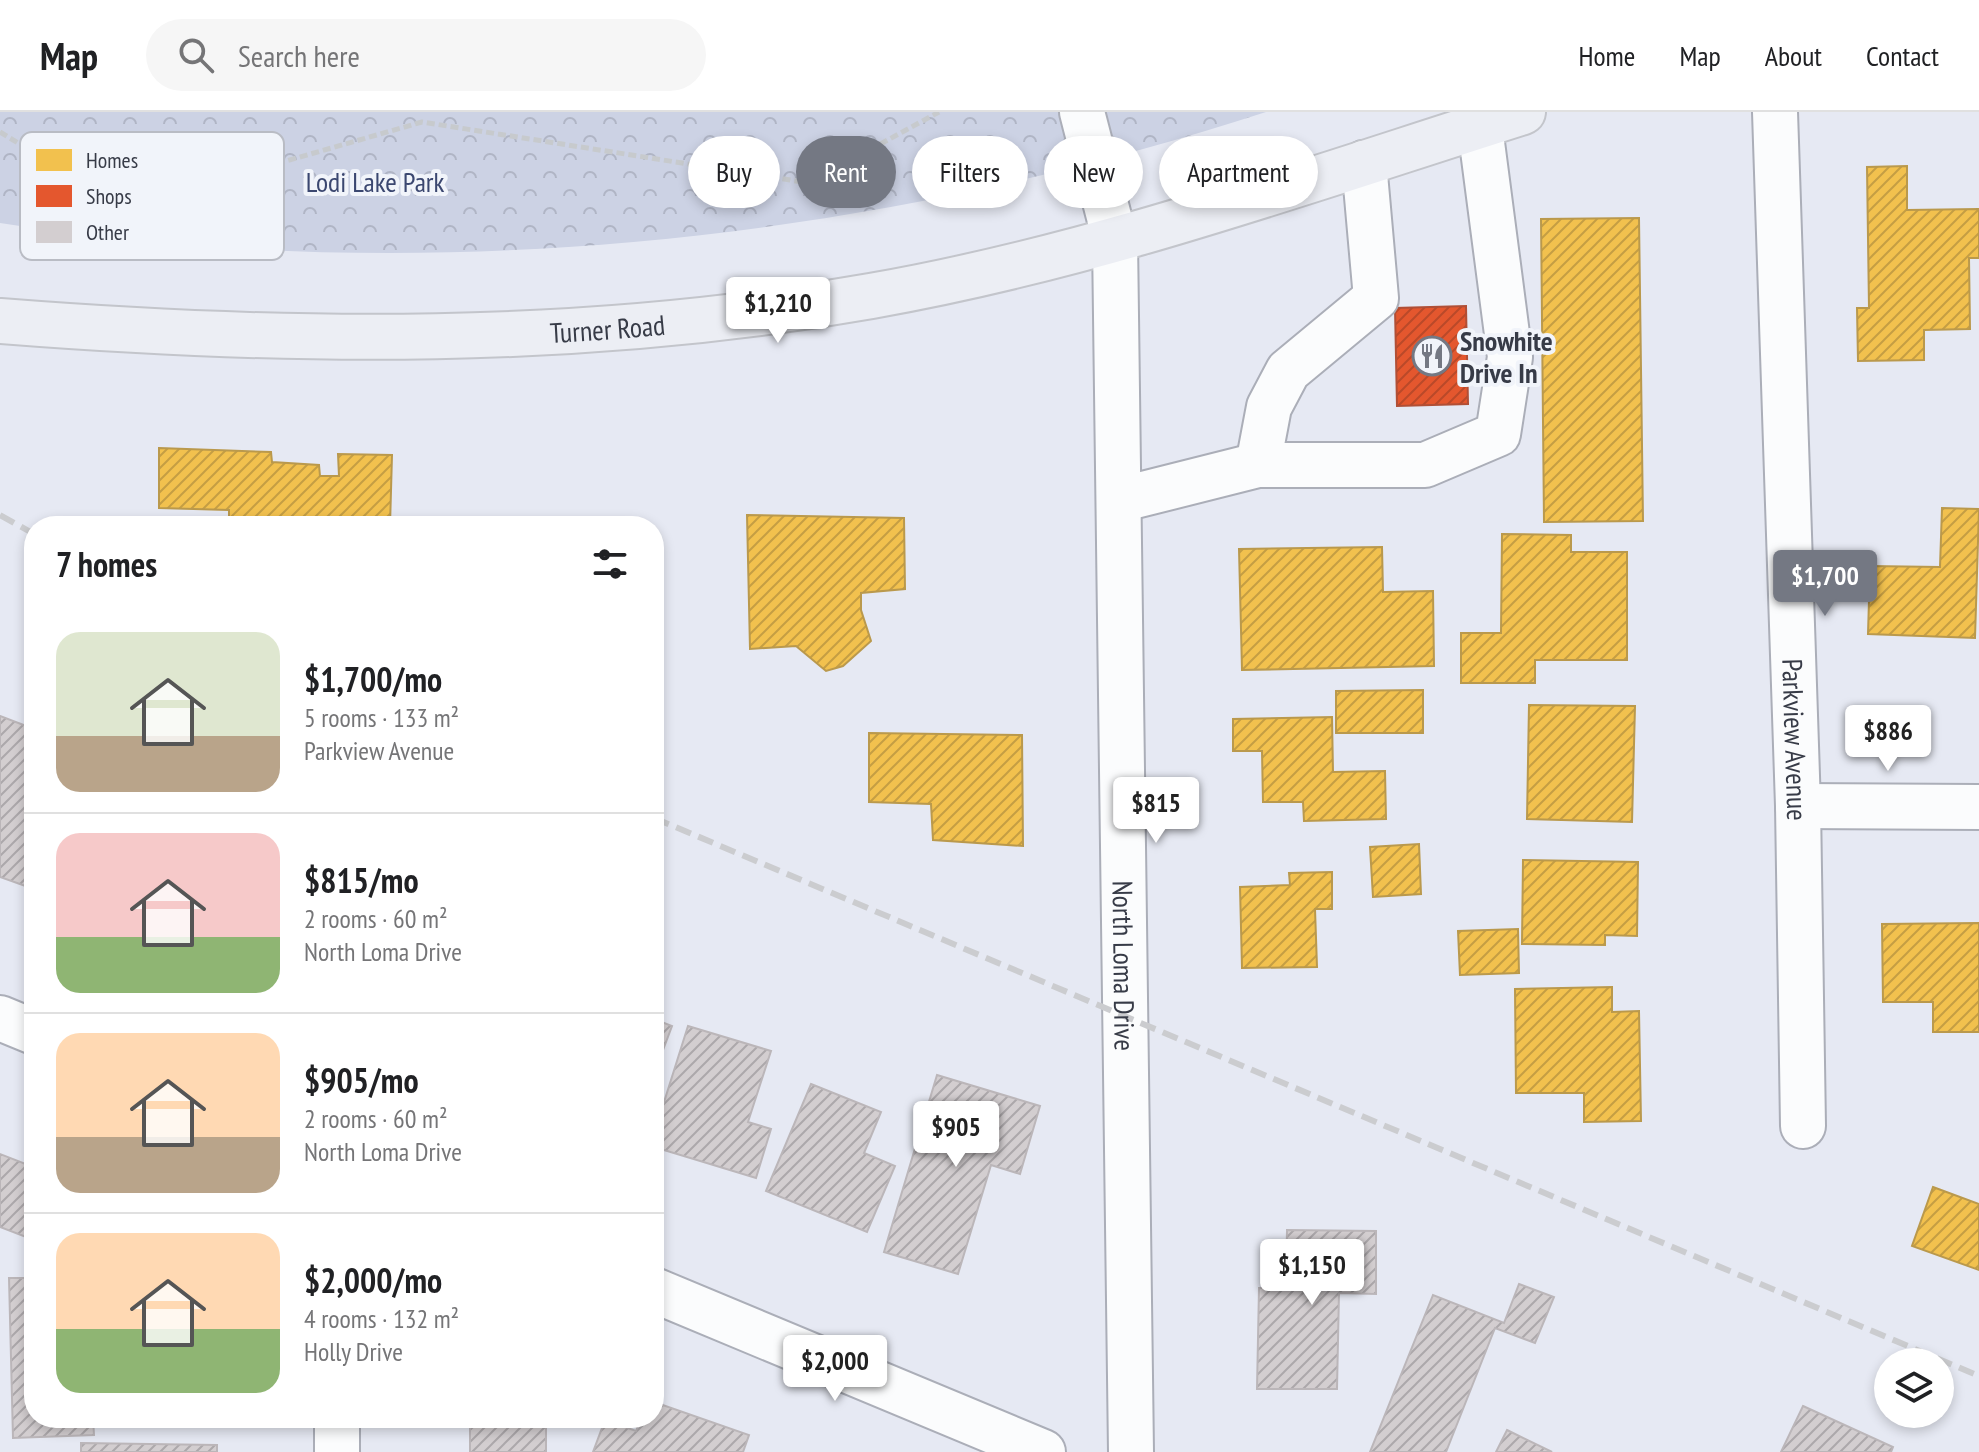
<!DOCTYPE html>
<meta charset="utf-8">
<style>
:root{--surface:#fff;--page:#f6f6f6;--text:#202124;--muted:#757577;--line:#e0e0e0;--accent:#747883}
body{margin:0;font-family:"PT Sans Narrow",sans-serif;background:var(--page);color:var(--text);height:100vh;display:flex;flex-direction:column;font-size:30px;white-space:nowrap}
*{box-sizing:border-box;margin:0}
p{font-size:26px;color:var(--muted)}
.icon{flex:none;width:44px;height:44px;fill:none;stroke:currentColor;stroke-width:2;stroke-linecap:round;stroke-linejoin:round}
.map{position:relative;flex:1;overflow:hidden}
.details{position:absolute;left:24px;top:404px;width:640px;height:912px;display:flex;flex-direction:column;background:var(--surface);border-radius:32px;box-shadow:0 4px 12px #0003}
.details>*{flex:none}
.top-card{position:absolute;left:688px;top:24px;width:760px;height:72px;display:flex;gap:16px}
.controls{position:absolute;left:1874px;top:1236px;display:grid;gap:16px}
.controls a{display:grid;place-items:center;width:80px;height:80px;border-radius:50%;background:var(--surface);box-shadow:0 4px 12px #0003;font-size:40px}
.price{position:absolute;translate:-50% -68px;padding:0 18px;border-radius:8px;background:#fff;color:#222;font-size:26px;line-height:52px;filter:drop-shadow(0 2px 4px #0008)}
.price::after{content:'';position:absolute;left:50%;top:48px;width:24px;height:18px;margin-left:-12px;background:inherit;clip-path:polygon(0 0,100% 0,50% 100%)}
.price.on{background:var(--accent);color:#fff}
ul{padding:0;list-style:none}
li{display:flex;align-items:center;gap:24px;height:200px;padding:0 32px}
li+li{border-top:2px solid var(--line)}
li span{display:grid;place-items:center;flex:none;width:224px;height:160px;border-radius:24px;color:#555}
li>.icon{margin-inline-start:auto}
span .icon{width:96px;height:96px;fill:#fffc;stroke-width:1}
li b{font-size:34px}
h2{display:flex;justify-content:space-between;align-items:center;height:96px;padding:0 32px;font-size:34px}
.tag{padding:0 28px;border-radius:36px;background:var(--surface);box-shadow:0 4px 12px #0003;font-size:28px;line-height:72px}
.tag.on{background:var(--accent);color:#fff}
header{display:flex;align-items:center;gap:48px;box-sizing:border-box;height:112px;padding:0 40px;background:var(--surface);border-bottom:2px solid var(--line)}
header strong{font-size:38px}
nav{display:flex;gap:44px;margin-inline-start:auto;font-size:28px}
.search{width:560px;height:72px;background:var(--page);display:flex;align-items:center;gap:20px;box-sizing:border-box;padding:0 28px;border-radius:44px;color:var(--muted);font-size:30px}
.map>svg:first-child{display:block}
.forest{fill:url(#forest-crowns)}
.homes{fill:url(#homes-hatch);stroke:#ba994c;stroke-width:2}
.shops{fill:url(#shops-hatch);stroke:#b04f36;stroke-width:2}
.building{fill:url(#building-hatch);stroke:#bbb6b9;stroke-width:2}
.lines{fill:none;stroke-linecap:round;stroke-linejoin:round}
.minor-casing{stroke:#abaeb8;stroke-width:48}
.major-casing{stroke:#c3c5cb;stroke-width:48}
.path{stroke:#c7cacd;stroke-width:5;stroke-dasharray:8 4;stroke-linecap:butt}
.minor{stroke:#fbfcfd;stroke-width:44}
.major{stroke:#eceef4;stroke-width:44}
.rail{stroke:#cbcccf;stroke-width:6;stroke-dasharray:16 8;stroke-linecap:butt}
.labels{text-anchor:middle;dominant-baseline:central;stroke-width:8;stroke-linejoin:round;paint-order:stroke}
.park-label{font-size:28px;fill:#3b4770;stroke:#f1f4fa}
.street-label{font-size:28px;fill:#373b47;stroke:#f1f4fa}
.poi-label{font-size:28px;font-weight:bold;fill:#373b47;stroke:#f1f4fa;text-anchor:start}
.key{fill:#f1f4fa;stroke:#b9bcc4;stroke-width:2}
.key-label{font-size:22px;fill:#373b47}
</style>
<header>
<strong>Map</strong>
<div class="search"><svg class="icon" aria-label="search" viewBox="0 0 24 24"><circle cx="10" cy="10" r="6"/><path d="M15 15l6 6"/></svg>Search here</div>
<nav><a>Home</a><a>Map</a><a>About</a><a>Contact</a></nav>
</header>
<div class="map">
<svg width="1979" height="1340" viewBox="0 0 1979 1340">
<defs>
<pattern id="forest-crowns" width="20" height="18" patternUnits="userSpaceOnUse" patternTransform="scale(2)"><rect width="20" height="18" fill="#ccd2e4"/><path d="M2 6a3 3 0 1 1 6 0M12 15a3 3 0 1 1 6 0" fill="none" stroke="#b0b5c5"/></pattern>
<pattern id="homes-hatch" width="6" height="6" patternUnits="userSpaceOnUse" patternTransform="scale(2)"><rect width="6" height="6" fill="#f2c14e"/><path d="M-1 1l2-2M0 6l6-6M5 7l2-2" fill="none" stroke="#c59e43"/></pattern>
<pattern id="shops-hatch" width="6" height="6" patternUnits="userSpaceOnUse" patternTransform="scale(2)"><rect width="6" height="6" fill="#e4572e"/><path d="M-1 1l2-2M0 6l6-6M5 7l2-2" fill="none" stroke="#ba4929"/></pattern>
<pattern id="building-hatch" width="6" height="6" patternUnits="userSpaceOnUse" patternTransform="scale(2)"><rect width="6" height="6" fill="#d3ced0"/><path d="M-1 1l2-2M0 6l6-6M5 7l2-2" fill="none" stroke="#aca8ab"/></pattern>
</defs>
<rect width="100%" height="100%" fill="#e6e9f3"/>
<!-- forest -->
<path class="forest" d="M0,0h1266c-401,131 -848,177 -1266,111z"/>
<!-- homes -->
<g class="homes">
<polygon points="1907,54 1907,98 1979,97 1979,146 1969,146 1970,217 1924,218 1924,248 1858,249 1857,196 1869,196 1867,55"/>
<polygon points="1639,106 1643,409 1544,410 1541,107"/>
<polygon points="159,336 271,340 272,350 319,353 320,364 339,364 338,342 392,343 390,414 229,414 229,398 159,396"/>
<polygon points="1942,396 1979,397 1975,526 1868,522 1870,454 1940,455"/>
<polygon points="747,403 904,406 905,477 861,481 861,498 871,529 843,554 826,559 796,534 750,537"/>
<polygon points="1502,422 1571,423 1571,440 1627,440 1627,548 1535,548 1535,571 1461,571 1461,521 1501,521"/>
<polygon points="1382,435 1383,480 1433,479 1434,554 1242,558 1239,437"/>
<polygon points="1423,578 1423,621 1336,621 1336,579"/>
<polygon points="1529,593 1635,594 1632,710 1527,707"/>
<polygon points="1332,605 1333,660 1385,659 1386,707 1304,709 1303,690 1263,690 1262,639 1233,639 1233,607"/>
<polygon points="869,621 1022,623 1023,734 933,728 931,692 869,690"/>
<polygon points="1419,732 1421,782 1373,785 1370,735"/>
<polygon points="1523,748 1638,750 1637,824 1605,823 1605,833 1522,832"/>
<polygon points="1332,760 1332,797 1315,797 1317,855 1242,856 1240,775 1290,773 1289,761"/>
<polygon points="1979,811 1979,920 1933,920 1933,890 1883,890 1882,812"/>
<polygon points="1518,817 1519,861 1460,863 1458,819"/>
<polygon points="1612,875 1612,900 1639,899 1641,1009 1584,1010 1584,981 1516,981 1515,877"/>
<polygon points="1933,1075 1979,1092 1979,1158 1912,1134"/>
</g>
<!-- shops -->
<polygon class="shops" points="1466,194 1468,292 1397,294 1395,196"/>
<!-- building -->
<g class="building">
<polygon points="0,604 34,617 34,777 0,765"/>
<polygon points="654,907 672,914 654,962"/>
<polygon points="688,914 771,939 748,1010 771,1017 756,1066 654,1035 654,1022"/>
<polygon points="937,963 1040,994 1020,1062 991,1053 958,1162 884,1140"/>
<polygon points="811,972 881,1000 864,1041 895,1054 867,1120 766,1079"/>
<polygon points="34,1038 34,1128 0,1115 0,1042 28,1053"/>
<polygon points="1287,1118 1376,1119 1376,1182 1339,1181 1337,1277 1257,1277 1259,1176 1286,1176"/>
<polygon points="9,1166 34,1166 34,1306 93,1306 94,1323 13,1326"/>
<polygon points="1519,1172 1554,1185 1535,1231 1495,1216 1446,1340 1370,1340 1433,1183 1504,1211"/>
<polygon points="654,1290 749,1323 743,1340 593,1340 605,1308 636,1319 641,1306 654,1306"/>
<polygon points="1803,1294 1893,1335 1891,1340 1781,1340"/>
<rect x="470" y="1306" width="76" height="34"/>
<polygon points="1507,1318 1552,1340 1496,1340"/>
<polygon points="81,1331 217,1333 217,1340 81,1340"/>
</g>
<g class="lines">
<!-- minor casing -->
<g class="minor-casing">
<g id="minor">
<path id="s1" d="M1082,0l33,128 16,1212"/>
<path id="s2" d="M1775,0l23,694 5,320"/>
<polyline points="1258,353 1269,295 1288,259 1376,186 1364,51"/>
<polyline points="1119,388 1258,353 1425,353 1498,322 1510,245 1478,0"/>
<polyline points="1798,694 1979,695"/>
<polyline points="0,906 34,920"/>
<polyline points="654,1178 1043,1340"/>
<polyline points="337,1306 337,1340"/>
</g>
</g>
<!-- major casing -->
<g class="major-casing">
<g id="major">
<path id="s3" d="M0,209c290,23 583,26 871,-25 223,-39 437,-116 652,-184"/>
</g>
</g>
<!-- path -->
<polyline class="path" points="0,20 18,31 199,74 422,10 809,71 939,0"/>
<!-- minor -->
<use href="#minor" class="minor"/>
<!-- major -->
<use href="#major" class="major"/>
<!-- rail -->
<g class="rail">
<polyline points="0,403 34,422"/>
<polyline points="654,706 1979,1264"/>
</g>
</g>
<!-- icons -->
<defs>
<g id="restaurant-ring" transform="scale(2)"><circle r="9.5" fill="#f1f4fa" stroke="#747883" stroke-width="1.5"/><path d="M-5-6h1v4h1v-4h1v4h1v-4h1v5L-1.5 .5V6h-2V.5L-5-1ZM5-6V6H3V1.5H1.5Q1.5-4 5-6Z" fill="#747883"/></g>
</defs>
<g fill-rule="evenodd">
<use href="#restaurant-ring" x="1432" y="244"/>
</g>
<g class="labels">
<!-- park labels -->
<g class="park-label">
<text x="375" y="69">Lodi Lake Park</text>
</g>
<!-- street labels -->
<g class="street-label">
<text stroke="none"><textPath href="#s3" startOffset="608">Turner Road</textPath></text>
<text stroke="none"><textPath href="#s2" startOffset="628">Parkview Avenue</textPath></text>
<text stroke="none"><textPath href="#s1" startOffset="858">North Loma Drive</textPath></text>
</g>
<!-- poi labels -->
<g class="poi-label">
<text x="1460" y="228">Snowhite<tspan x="1460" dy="32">Drive In</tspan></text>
</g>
</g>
<!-- legend -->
<rect x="20" y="20" width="264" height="128" rx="12" class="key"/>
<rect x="36" y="37" width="36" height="22" fill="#f2c14e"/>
<rect x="36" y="73" width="36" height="22" fill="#e4572e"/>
<rect x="36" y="109" width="36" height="22" fill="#d3ced0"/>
<g class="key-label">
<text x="86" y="56">Homes</text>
<text x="86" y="92">Shops</text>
<text x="86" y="128">Other</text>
</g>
</svg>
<div class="controls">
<a><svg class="icon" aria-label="layers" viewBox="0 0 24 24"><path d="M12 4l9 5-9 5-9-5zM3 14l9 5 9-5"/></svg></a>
</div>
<b class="price" style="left:778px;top:233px">$1,210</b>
<b class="price on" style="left:1825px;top:506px">$1,700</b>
<b class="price" style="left:1888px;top:661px">$886</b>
<b class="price" style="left:1156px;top:733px">$815</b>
<b class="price" style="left:956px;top:1057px">$905</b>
<b class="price" style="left:1312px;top:1195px">$1,150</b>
<b class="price" style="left:835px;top:1291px">$2,000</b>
<div class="top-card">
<a class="tag">Buy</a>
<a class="tag on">Rent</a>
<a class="tag">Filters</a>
<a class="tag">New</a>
<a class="tag">Apartment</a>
</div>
<section class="details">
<h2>7 homes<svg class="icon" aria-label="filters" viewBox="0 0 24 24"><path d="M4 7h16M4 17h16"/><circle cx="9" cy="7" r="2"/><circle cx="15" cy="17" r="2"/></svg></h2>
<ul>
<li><span style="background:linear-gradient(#dfe7d0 65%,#b9a48a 0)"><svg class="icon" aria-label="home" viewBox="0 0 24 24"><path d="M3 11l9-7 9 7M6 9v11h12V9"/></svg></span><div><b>$1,700/mo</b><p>5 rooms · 133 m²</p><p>Parkview Avenue</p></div></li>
<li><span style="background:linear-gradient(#f6c9c9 65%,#8fb573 0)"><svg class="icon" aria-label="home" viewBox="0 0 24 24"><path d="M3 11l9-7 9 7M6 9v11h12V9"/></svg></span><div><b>$815/mo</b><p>2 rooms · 60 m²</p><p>North Loma Drive</p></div></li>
<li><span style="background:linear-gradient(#ffd9b3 65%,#b9a48a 0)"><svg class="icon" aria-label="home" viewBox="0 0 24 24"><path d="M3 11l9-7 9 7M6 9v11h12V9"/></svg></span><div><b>$905/mo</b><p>2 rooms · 60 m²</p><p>North Loma Drive</p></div></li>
<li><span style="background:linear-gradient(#ffd9b3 60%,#8fb573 0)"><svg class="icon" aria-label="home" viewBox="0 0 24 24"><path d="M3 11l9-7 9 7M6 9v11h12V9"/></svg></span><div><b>$2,000/mo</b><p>4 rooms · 132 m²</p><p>Holly Drive</p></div></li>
</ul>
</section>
</div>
